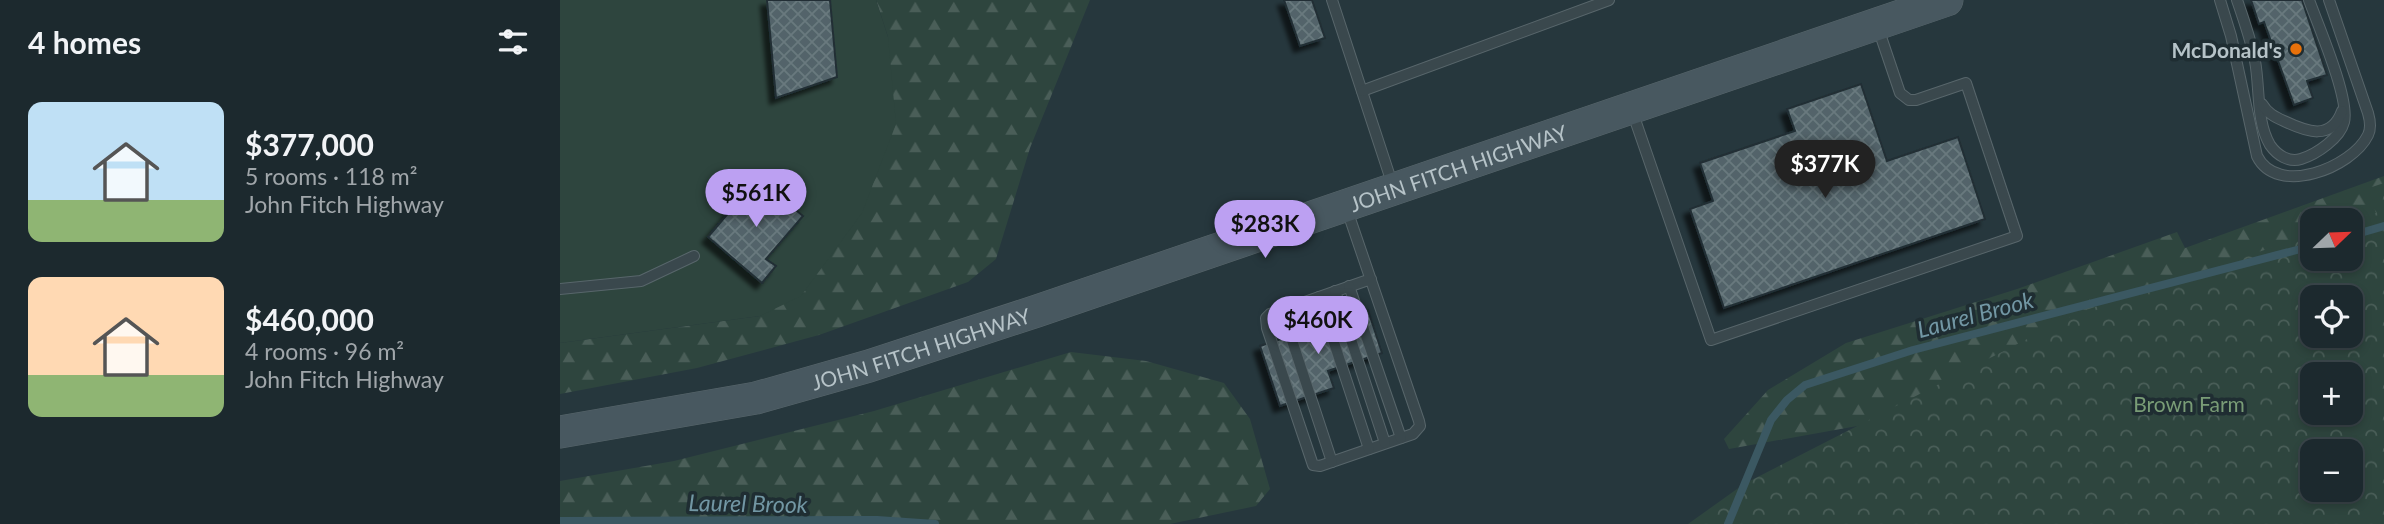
<!DOCTYPE html>
<meta charset="utf-8">
<style>
:root{--surface:#1c292e;--page:#253136;--text:#f1f3f6;--muted:#a0a6aa;--line:#3a454a;--accent:#bca0f2}
body{margin:0;font-family:Lato,sans-serif;background:var(--page);color:var(--text);height:100vh;display:flex;flex-direction:column;font-size:26px;white-space:nowrap}
*{box-sizing:border-box;margin:0}
p{font-size:23px;color:var(--muted)}
.icon{flex:none;width:38px;height:38px;fill:none;stroke:currentColor;stroke-width:2;stroke-linecap:round;stroke-linejoin:round}
.map{position:relative;flex:1;overflow:hidden}
.details{display:flex;flex-direction:column;background:var(--surface);width:560px}
.details>*{flex:none}
.needle{width:46px;rotate:67deg}
.fabs{position:absolute;left:1740px;top:208px;display:grid;gap:14px}
.fabs a{display:grid;place-items:center;width:63px;height:63px;border-radius:14px;background:var(--surface);box-shadow:0 4px 10px #0003,0 0 0 2px var(--line);font-size:35px}
.price{position:absolute;translate:-50% -60px;padding:0 16px;border-radius:24px;background:var(--accent);color:#111;font-size:23px;line-height:46px;filter:drop-shadow(0 2px 4px #0008)}
.price::after{content:'';position:absolute;left:50%;top:42px;width:21px;height:16px;margin-left:-10px;background:inherit;clip-path:polygon(0 0,100% 0,50% 100%)}
.price.selected{background:#222;color:#fff}
ul{padding:0;list-style:none}
li{display:flex;align-items:center;gap:21px;height:175px;padding:0 28px}
li span{display:grid;place-items:center;flex:none;width:196px;height:140px;border-radius:14px;color:#555}
li>.icon{margin-inline-start:auto}
span .icon{width:84px;height:84px;fill:#fffc;stroke-width:1}
li b{font-size:30px}
h2{display:flex;justify-content:space-between;align-items:center;height:84px;padding:0 28px;font-size:30px}
main{display:flex;flex:1;min-height:0}
.map>svg:first-child{display:block}
.forest{fill:url(#forest-firs);fill-rule:evenodd}
.park{fill:url(#park-crowns);fill-rule:evenodd}
.pitch{fill:#2e453e}
.lines{fill:none;stroke-linecap:round;stroke-linejoin:round}
.stream{stroke:#3b5862;stroke-width:8}
.building{fill:url(#building-cross-hatch);stroke:#212f34;stroke-width:2;filter:url(#shadow)}
.service-casing{stroke:#58666b;stroke-width:12}
.secondary-casing{stroke:#58666b;stroke-width:33}
.service{stroke:#3a484d;stroke-width:10}
.secondary{stroke:#485860;stroke-width:32}
.food-dot{fill:#e8710a;stroke:#1f2d32;stroke-width:2.5}
.labels{text-anchor:middle;dominant-baseline:central;stroke-width:7;stroke-linejoin:round;paint-order:stroke}
.poi-label{font-size:21px;font-weight:bold;fill:#b6c3c8;stroke:#1f2d32;text-anchor:end}
.street-label{font-size:21px;fill:#b6c3c8;stroke:#1f2d32}
.park-label{font-size:21px;fill:#799c76;stroke:#1f2d32}
.water-label{font-size:23px;font-style:italic;fill:#7297a4;stroke:#1f2d32}
</style>
<main>
<section class="details">
<h2>4 homes<svg class="icon" aria-label="filters" viewBox="0 0 24 24"><path d="M4 7h16M4 17h16"/><circle cx="9" cy="7" r="2"/><circle cx="15" cy="17" r="2"/></svg></h2>
<ul>
<li><span style="background:linear-gradient(#bfe0f5 70%,#8fb573 0)"><svg class="icon" aria-label="home" viewBox="0 0 24 24"><path d="M3 11l9-7 9 7M6 9v11h12V9"/></svg></span><div><b>$377,000</b><p>5 rooms · 118 m²</p><p>John Fitch Highway</p></div></li>
<li><span style="background:linear-gradient(#ffd9b3 70%,#8fb573 0)"><svg class="icon" aria-label="home" viewBox="0 0 24 24"><path d="M3 11l9-7 9 7M6 9v11h12V9"/></svg></span><div><b>$460,000</b><p>4 rooms · 96 m²</p><p>John Fitch Highway</p></div></li>
</ul>
</section>
<div class="map">
<svg width="1824" height="524" viewBox="0 0 1824 524">
<defs>
<pattern id="forest-firs" width="22" height="20" patternUnits="userSpaceOnUse" patternTransform="scale(1.75)"><rect width="22" height="20" fill="#2e453e"/><path d="M5 1l3.5 6h-7zM16 11l3.5 6h-7z" fill="#4a5e58"/></pattern>
<pattern id="park-crowns" width="20" height="18" patternUnits="userSpaceOnUse" patternTransform="scale(1.75)"><rect width="20" height="18" fill="#2e453e"/><path d="M2 6a3 3 0 1 1 6 0M12 15a3 3 0 1 1 6 0" fill="none" stroke="#4a5e58"/></pattern>
<pattern id="building-cross-hatch" width="8" height="8" patternUnits="userSpaceOnUse" patternTransform="scale(1.75)"><rect width="8" height="8" fill="#52646a"/><path d="M0 0l8 8M0 8l8-8" fill="none" stroke="#69797e"/></pattern>
<filter id="shadow"><feDropShadow dx="-6" dy="6" stdDeviation="2" flood-color="#0009"/></filter>
</defs>
<rect width="100%" height="100%" fill="#26373d"/>
<!-- forest -->
<g class="forest">
<polygon points="316,0 530,0 470,148 436,259 408,282 259,335 137,368 0,394 0,343 200,316 328,37"/>
<path d="M1824,176v153l-32,8 -623,112 -5,-10 44,-49 78,-47 171,-54 160,-57 8,16zM1752,220h38v39h-38zM1752,298h38v38h-38z"/>
<polygon points="511,352 586,361 664,383 690,419 710,489 696,506 610,524 0,524 0,481 114,461 314,411"/>
</g>
<!-- park -->
<path class="park" d="M1824,183v341h-696l56,-40 336,-172 232,-78v25h38v-38l26,-8 -10,-24zM1752,298h38v38h-38zM1752,374h38v39h-38zM1752,452h38v38h-38z"/>
<!-- pitch -->
<polygon class="pitch" points="0,0 316,0 328,37 336,124 302,213 241,296 200,316 0,343"/>
<g class="lines">
<!-- stream -->
<g class="stream">
<polyline points="1790,236 1824,226"/>
<polyline points="0,521 317,520 375,524"/>
<polyline points="1168,524 1211,420 1227,400 1245,385 1353,350 1752,246"/>
</g>
</g>
<!-- building -->
<g class="building">
<polygon points="207,0 270,0 277,77 216,98"/>
<polygon points="724,0 752,0 765,38 740,46"/>
<polygon points="1691,0 1742,0 1767,75 1747,81 1753,98 1734,105 1704,22 1699,24"/>
<polygon points="1301,84 1327,161 1398,137 1425,219 1164,308 1130,209 1153,201 1140,163 1235,131 1227,109"/>
<polygon points="198,178 243,216 206,259 216,266 202,283 148,237"/>
<polygon points="808,310 822,353 768,371 774,388 720,406 700,346"/>
</g>
<g class="lines">
<!-- service casing -->
<g class="service-casing">
<g id="service">
<polyline points="772,0 833,186"/>
<path d="M1660,0l11,36 26,120c20,41 95,12 111,-21 3,-6 2,-15 0,-22l-39,-113"/>
<path d="M1677,0c7,20 14,40 18,61 5,26 1,60 15,84 7,10 19,18 31,14 16,-5 39,-21 43,-37 6,-23 -26,-97 -35,-122"/>
<polyline points="802,91 1049,0"/>
<path d="M1702,104c5,9 13,13 22,17 23,11 47,20 58,-10"/>
<polyline points="1072,111 1151,340 1457,236 1406,83 1356,100 1349,100 1340,93 1318,28"/>
<polyline points="786,207 859,421 860,426 853,434 760,466 753,465 707,328 706,318 710,314 811,279"/>
<polyline points="789,286 841,438"/>
<polyline points="0,289 81,281 134,256"/>
<polyline points="775,291 825,443"/>
<polyline points="759,297 809,449"/>
<polyline points="722,310 772,462"/>
</g>
</g>
<!-- secondary casing -->
<g class="secondary-casing">
<g id="secondary">
<path id="s1" d="M0,432l196,-34 113,-32 168,-55 910,-311"/>
</g>
</g>
<!-- service -->
<use href="#service" class="service"/>
<!-- secondary -->
<use href="#secondary" class="secondary"/>
</g>
<!-- markers -->
<circle class="food-dot" cx="1736" cy="49" r="7"/>
<g class="labels">
<!-- poi labels -->
<g class="poi-label">
<text x="1722" y="49">McDonald's</text>
</g>
<!-- street labels -->
<g class="street-label">
<text stroke="none"><textPath href="#s1" startOffset="938">JOHN FITCH HIGHWAY</textPath></text>
<text stroke="none"><textPath href="#s1" startOffset="371">JOHN FITCH HIGHWAY</textPath></text>
</g>
<!-- park labels -->
<g class="park-label">
<text x="1629" y="403">Brown Farm</text>
</g>
<!-- water labels -->
<g class="water-label">
<text transform="translate(1415 314) rotate(-15)">Laurel Brook</text>
<text transform="translate(188 503) rotate(1)">Laurel Brook</text>
</g>
</g>
</svg>
<div class="fabs">
<a><svg class="needle" viewBox="-14 -14 28 28"><path d="M0-13l5 13h-10z" fill="#e53935"/><path d="M0 13l5-13h-10z" fill="#a0a6aa"/></svg></a>
<a><svg class="icon" aria-label="locate" viewBox="0 0 24 24"><circle cx="12" cy="12" r="6"/><path d="M12 2v4M12 18v4M2 12h4M18 12h4"/></svg></a>
<a>+</a>
<a>−</a>
</div>
<b class="price selected" style="left:1265px;top:200px">$377K</b>
<b class="price" style="left:196px;top:229px">$561K</b>
<b class="price" style="left:705px;top:260px">$283K</b>
<b class="price" style="left:758px;top:356px">$460K</b>
</div>
</main>
